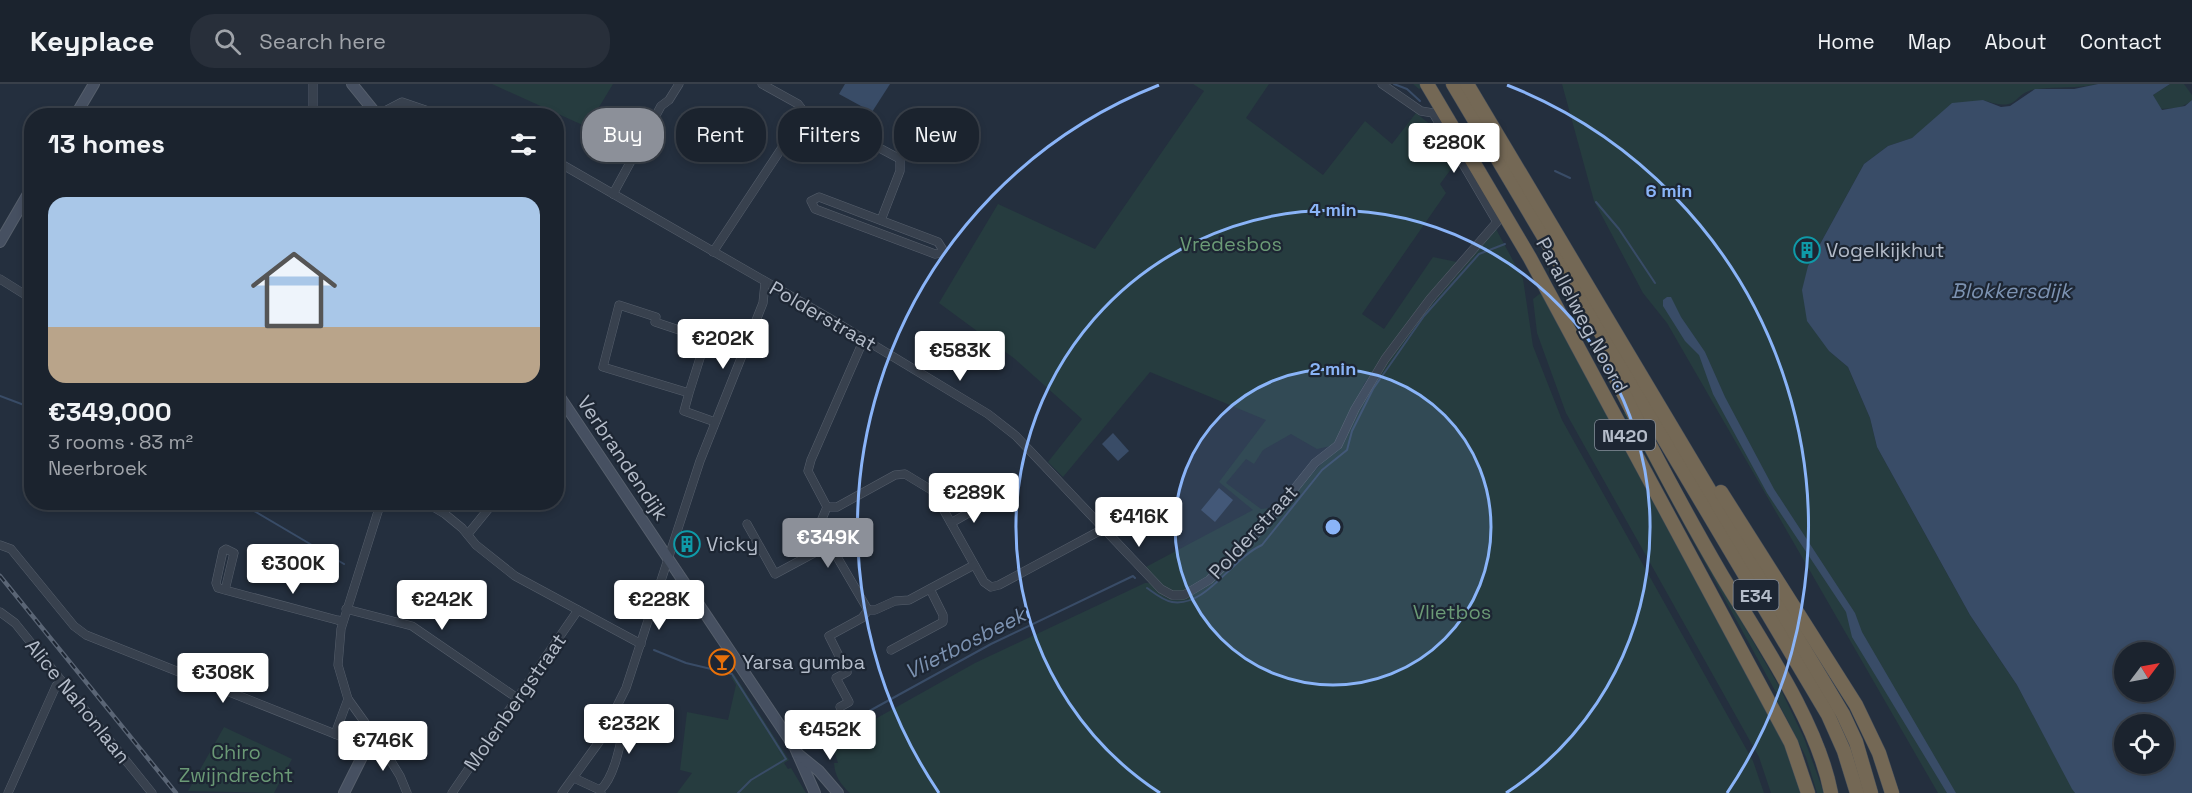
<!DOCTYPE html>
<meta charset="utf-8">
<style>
:root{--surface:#1b232e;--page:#282f3a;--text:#f1f3f6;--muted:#a0a4aa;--line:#39404a;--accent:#8c9099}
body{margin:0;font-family:"Space Grotesk",sans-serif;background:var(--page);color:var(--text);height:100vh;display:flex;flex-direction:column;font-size:22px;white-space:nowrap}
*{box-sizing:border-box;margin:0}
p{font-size:20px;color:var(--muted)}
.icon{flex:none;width:33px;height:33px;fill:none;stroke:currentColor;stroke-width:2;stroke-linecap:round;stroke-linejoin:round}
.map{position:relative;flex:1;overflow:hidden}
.panel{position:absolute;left:24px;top:24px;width:540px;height:402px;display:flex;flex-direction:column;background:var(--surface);border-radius:24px;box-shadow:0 3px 9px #0003,0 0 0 2px var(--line)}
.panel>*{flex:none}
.banner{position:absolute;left:582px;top:24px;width:570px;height:54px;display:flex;gap:12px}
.needle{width:39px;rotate:58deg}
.controls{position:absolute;left:2114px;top:558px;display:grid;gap:12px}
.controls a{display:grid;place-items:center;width:60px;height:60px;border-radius:50%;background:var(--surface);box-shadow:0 3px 9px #0003,0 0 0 2px var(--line);font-size:30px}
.price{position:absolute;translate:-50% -51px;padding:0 14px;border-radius:6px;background:#fff;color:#222;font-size:20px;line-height:39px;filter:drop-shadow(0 2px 3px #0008)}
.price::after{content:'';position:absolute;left:50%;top:36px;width:18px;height:14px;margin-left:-9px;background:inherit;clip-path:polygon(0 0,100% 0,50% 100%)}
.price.selected{background:var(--accent);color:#fff}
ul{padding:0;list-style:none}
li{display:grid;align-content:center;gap:12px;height:318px;padding:0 24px}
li+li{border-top:2px solid var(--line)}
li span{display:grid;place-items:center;height:186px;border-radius:18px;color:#555}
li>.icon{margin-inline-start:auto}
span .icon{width:108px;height:108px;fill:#fffc;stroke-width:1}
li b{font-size:26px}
h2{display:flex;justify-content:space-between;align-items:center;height:72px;padding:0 24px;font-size:26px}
.chip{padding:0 21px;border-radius:24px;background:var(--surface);box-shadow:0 3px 9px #0003,0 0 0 2px var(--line);font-size:21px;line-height:54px}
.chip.selected{background:var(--accent);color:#fff}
header{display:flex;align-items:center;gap:36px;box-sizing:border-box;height:84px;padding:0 30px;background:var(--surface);border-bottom:2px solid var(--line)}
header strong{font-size:28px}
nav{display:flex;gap:33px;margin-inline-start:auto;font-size:21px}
.search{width:420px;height:54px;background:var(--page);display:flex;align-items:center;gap:15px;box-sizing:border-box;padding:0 21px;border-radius:24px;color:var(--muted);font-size:22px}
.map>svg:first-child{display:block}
.green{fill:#263c3f}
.water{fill:#394c67;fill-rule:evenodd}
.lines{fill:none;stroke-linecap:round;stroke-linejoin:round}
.stream{stroke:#394c67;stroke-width:2}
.street-casing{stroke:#565f6c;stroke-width:9}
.secondary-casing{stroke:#565f6c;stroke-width:12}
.highway-casing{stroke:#434c59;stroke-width:15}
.street{stroke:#38414e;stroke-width:8}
.secondary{stroke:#465061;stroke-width:10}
.highway{stroke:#746855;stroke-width:14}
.rail-casing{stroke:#5a6575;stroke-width:4.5}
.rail{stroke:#1d2633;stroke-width:2;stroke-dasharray:7;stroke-linecap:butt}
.ring{fill:none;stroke:#8ab4f8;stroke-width:3}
.labels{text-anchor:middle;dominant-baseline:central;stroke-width:4.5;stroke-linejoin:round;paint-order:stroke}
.shield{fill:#1d2633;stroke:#878f9c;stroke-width:1.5}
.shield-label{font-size:18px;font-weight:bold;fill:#b4bcc9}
.park-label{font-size:20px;fill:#6b9a76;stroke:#1d2633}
.poi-label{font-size:20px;fill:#b4bcc9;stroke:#1d2633;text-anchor:start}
.street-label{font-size:20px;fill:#b4bcc9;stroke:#1d2633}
.water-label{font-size:21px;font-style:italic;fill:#7c92b1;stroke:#1d2633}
.centre{fill:#8ab4f8;stroke:#1d2633;stroke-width:3}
.ring-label{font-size:18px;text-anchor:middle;font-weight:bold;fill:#8ab4f8;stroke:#1d2633;stroke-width:4.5;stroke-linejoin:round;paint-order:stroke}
</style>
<header>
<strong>Keyplace</strong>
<div class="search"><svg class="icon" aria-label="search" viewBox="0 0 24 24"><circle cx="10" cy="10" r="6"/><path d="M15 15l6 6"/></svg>Search here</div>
<nav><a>Home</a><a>Map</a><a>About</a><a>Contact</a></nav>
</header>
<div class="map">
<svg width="2192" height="709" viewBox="0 0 2192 709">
<rect width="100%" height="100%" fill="#242f3e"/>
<!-- green -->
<g class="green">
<polygon points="492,0 613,0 587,43"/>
<path d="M1193,0h76l-23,34 77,57 42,-54 27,23 24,-31 25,20 16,28 -17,23 6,9 -84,121 22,15 49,-72 24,5 -61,76 -32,46 -29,61 -18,4 -26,-15 -28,16 -9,14 -8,-5 -20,24 35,26 8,-1 3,4c-17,19 -74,86 -100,80 -11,-3 -20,-16 -28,-24l109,-58 -34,-28 47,-62 -116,-48 -87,105 -15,-15 34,-43 -67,-60 -76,-56 59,-99 97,45 109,-158z"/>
<polygon points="1413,0 1424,0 1498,123 1776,638 1804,709 1771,709 1759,673 1566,329 1537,249 1533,215 1542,208 1423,3 1419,5"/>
<path d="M1562,0h536c-22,5 -39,2 -60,5 -28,3 -15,25 -55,11l-71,38 -24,8 -24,18 -56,102 21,85 19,16 22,51 7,29 93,168 47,70 58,108h-137l-271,-470 -24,-30 -49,-92z"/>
<polygon points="2170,0 2184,0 2192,11 2192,17 2179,24 2160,25 2153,11"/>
<path d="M1496,145l27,50 10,67 29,74 191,341 11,32h-914c-10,-9 -15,-17 -16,-30h4l-5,-16 3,-6 139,-78 170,-80c11,-1 12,7 19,13 14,11 33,-4 44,-12l120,-127 60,-97 29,-39z"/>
<polygon points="1529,151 1599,275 1677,426 1780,604 1804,654 1824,709 1817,709 1806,673 1777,616 1779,614 1623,329 1625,328"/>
<polygon points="734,590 789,676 784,679 788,685 791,684 806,709 677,709 692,689 680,686 687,628 728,636 736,601 731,593"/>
<polygon points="224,643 292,675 274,709 188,707"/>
</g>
<!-- water -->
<g class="water">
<polygon points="845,0 890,0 872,28 839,10"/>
<path d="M2098,0h72l-17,11 9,15 23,-4 7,-6v693h-117l-3,-4 -55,-104 -47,-70 -93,-168 -7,-29 -22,-51 -19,-16 -22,-30 -5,-31 6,-24 56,-102 24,-18 24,-8 40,-35 31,-3 18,7 9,-1 25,-17h39zM2124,568h39v40h-39zM2124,640h39v40h-39z"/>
<polygon points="1667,213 1671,213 1681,233 1705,268 1725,313 1774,405 1855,529 1862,548 1956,709 1947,709 1852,553 1846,528 1767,409 1713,310 1699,271 1685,257 1663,222 1663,216"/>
<polygon points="1113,349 1129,367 1118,377 1102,360"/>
<polygon points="1219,404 1233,416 1215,438 1201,426"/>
</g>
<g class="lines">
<!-- stream -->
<g class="stream">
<polyline points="1394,0 1407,5 1420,17"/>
<polyline points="1555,87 1570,94"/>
<polyline points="1596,118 1619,145 1655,199"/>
<polyline points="0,312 32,324"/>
<polyline points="239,418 344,480"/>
<path d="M1147,504c7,5 17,13 25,14 34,6 60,-44 90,-57l60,-75 25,-20 5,-19 21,-42 51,-73 55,-62 26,-10"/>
<polyline points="654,566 686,579 732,590 786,675 751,696 738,709"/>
<polyline points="813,658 991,560 1133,492 1135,494"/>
</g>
<!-- street casing -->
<g class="street-casing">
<g id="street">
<polyline points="762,0 798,20 805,29"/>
<polyline points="805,29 814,29 900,75 900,87 881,136"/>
<polyline points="377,31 402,18 443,32"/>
<polyline points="313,32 313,0"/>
<polyline points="556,77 829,234 988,330 1016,352 1161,505 1172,511 1184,511 1209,496 1267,439 1315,379 1338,361 1355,325 1385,275 1430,215 1497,138 1433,29 1421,27 1382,0"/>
<polyline points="613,110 661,22 669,16 679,0"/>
<polygon points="819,113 938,158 943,166 941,169 935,170 815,125 811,117"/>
<polyline points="713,168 805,29"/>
<polyline points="0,195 32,215"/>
<polyline points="864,255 811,376 808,387 827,423 819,442 868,526"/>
<polyline points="689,309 706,255 655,238 656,233 619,221 603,283 689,309 684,327 715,338"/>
<polyline points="425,418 445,430 462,444 476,461 515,492 641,560"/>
<polyline points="827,423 837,423 895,391 905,390 933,407 984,498 991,503 999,501 1103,445"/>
<polyline points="951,439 986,419"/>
<polyline points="747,440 775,490 829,461"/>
<polyline points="468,450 494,418"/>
<polyline points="0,461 11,465 74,542 86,551 345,654 369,659 386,669 400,692 407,709"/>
<polyline points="225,506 234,469 226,465 223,467 216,499 218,504 225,506 337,536 342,537"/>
<polyline points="658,512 674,502 689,506"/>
<polyline points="346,525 412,542 517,614"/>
<polyline points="0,528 15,539 152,709"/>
<polyline points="891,566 943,538 943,531 930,505"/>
<polyline points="348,615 371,647"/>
<polyline points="840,623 849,618 836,594 847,588 829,552 862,534 868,526 875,526 895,517 909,516 974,481"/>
<polyline points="335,650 348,615 338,581 341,545 381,418"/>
<polyline points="574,694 600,706"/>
<polyline points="8,709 56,602 61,597"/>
<polyline points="452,709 578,526"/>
<polyline points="562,709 599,658 626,604 700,377 763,219 765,199"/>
<path d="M601,709l-1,-3c17,-14 22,-58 28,-81"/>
</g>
</g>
<!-- secondary casing -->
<g class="secondary-casing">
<g id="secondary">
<polyline points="352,0 378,32"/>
<polyline points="75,32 94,0"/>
<polyline points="0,158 32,103"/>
<polyline points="556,307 795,664 815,709"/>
<polyline points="798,670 819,687 838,709"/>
<polyline points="344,709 369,659"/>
</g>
</g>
<!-- highway casing -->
<g class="highway-casing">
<g id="highway">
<polyline points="1427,0 1530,174 1791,659 1808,709"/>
<polyline points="1453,0 1828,631 1844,667 1857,709"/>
<polyline points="1467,0 1843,630 1856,658 1871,709"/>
<path d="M1607,277c36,72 73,143 114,213 38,64 96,146 110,219"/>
<polyline points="1721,408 1856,621 1879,669 1892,709"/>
</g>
</g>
<!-- street -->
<use href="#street" class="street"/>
<!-- secondary -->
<use href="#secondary" class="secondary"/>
<!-- highway -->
<use href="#highway" class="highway"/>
<!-- rail casing -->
<g class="rail-casing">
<polyline id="rail" points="0,492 176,709"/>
</g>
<!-- rail -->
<use href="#rail" class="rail"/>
</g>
<!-- distance rings -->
<circle cx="1333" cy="443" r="158" fill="#8ab4f8" fill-opacity=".12"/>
<g class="ring">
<circle cx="1333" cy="443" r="158"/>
<path d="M1160 709A317 317 0 1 1 1506 709"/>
<path d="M939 709A475 475 0 0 1 1159 1M1507 1A475 475 0 0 1 1727 709"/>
</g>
<!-- icons -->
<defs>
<g id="building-ring" transform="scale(1.35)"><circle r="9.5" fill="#1d2633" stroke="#0f9aa8" stroke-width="1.5"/><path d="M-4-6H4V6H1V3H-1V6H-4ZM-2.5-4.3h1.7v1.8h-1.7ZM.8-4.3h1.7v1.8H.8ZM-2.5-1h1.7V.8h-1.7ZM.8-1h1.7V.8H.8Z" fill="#0f9aa8"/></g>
<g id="bar-ring" transform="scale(1.35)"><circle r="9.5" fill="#1d2633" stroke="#e8710a" stroke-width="1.5"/><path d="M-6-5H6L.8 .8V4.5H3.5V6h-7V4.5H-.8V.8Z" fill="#e8710a"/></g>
</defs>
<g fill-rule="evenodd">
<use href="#building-ring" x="1807" y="166"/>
<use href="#building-ring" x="687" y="460"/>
<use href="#bar-ring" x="722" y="578"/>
</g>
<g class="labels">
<!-- shield labels -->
<g class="shield">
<rect x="1595" y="336" width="60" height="30" rx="4.5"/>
<rect x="1733.5" y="496" width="45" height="30" rx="4.5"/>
</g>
<g class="shield-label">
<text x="1625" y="351">N420</text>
<text x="1756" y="511">E34</text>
</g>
<!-- park labels -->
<g class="park-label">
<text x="1231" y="160">Vredesbos</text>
<text x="1452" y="528">Vlietbos</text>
<text x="236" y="668">Chiro<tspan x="236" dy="23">Zwijndrecht</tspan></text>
</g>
<!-- poi labels -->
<g class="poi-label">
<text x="1826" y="166">Vogelkijkhut</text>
<text x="706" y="460">Vicky</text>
<text x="742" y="578">Yarsa gumba</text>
</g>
<!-- street labels -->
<g class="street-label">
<text transform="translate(1582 231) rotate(62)">Parallelweg Noord</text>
<text transform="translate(823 232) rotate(30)">Polderstraat</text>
<text transform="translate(623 374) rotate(56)">Verbrandendijk</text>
<text transform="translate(1253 448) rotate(-47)">Polderstraat</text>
<text transform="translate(78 617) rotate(51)">Alice Nahonlaan</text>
<text transform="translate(515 618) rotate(-55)">Molenbergstraat</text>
</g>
<!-- water labels -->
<g class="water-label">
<text x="2011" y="206">Blokkersdijk</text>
<text transform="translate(965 559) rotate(-27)">Vlietbosbeek</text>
</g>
</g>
<circle cx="1333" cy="443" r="9" class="centre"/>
<g class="ring-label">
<text x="1669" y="113">6 min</text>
<text x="1333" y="132">4 min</text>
<text x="1333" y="291">2 min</text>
</g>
</svg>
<div class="controls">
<a><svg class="needle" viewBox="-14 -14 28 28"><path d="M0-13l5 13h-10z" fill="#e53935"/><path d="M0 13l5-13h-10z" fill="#a0a4aa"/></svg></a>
<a><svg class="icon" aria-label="locate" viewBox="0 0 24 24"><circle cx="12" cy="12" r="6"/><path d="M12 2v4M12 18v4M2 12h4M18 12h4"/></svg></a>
</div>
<b class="price" style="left:1454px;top:90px">€280K</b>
<b class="price" style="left:723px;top:286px">€202K</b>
<b class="price" style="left:960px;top:298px">€583K</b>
<b class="price" style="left:974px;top:440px">€289K</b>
<b class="price" style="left:1139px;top:464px">€416K</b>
<b class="price selected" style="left:828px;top:485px">€349K</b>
<b class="price" style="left:293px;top:511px">€300K</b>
<b class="price" style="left:442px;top:547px">€242K</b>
<b class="price" style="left:659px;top:547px">€228K</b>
<b class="price" style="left:223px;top:620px">€308K</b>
<b class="price" style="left:629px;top:671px">€232K</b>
<b class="price" style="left:830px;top:677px">€452K</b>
<b class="price" style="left:383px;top:688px">€746K</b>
<div class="banner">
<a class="chip selected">Buy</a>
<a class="chip">Rent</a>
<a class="chip">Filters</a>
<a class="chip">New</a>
</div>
<section class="panel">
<h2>13 homes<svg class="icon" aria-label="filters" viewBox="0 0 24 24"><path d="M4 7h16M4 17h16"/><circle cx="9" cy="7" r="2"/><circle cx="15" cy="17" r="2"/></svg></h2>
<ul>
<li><span style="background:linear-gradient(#a9c7e8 70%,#b9a48a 0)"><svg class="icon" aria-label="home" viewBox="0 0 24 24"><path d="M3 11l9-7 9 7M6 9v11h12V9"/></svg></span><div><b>€349,000</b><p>3 rooms · 83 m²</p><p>Neerbroek</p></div></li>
</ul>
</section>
</div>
